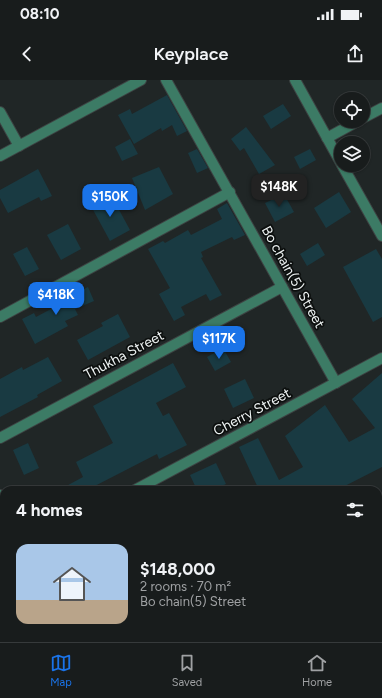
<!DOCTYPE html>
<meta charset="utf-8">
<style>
:root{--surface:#181c1c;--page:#212525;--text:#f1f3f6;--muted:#9fa1a3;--line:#363a3b;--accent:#1a73e8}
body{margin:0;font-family:Figtree,sans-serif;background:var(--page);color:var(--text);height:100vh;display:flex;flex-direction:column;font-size:15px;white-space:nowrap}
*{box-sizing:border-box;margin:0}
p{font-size:13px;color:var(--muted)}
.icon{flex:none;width:22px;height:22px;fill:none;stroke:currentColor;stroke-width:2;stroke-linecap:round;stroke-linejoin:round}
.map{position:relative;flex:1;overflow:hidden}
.drawer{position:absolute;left:0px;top:406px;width:382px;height:156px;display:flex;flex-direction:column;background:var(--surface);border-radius:12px 12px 0 0;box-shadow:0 1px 3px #0004,0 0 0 1px var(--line)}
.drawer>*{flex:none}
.controls{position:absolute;left:334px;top:12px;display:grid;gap:8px}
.controls a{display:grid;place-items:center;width:36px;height:36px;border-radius:50%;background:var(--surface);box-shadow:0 1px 3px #0004,0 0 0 1px var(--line);font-size:20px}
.price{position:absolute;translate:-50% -34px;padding:0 9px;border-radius:8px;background:var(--accent);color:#fff;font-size:13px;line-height:26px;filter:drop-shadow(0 1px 2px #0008)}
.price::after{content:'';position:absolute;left:50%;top:24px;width:12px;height:9px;margin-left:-6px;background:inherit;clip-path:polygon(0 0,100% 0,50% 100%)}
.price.on{background:#222;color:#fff}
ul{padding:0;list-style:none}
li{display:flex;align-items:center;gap:12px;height:100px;padding:0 16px}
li+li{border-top:1px solid var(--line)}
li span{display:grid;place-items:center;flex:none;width:112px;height:80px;border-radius:12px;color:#555}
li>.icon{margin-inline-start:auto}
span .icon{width:48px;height:48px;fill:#fffc;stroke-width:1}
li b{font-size:17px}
h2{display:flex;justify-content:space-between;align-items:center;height:48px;padding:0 16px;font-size:17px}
.status{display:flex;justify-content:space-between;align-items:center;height:28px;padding:0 20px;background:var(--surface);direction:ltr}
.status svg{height:11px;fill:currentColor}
header{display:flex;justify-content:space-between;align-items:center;height:52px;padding:0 16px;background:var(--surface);font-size:18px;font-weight:600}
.tab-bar{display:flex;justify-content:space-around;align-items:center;height:56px;border-top:1px solid var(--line);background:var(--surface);font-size:11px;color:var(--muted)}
.tab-bar a{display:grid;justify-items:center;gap:2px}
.tab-bar .on{color:var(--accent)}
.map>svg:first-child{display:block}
.building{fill:#193a42}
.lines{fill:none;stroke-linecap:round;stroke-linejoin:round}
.minor-casing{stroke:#3d4343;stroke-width:12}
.major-casing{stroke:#3d4343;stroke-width:12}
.minor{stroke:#3c7b65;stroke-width:10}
.major{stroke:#3cd1a6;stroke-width:10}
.labels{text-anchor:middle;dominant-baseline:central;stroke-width:3.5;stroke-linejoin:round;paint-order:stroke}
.street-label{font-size:14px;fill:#eef3f3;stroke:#0c0f0e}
</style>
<div class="status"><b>08:10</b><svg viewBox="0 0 49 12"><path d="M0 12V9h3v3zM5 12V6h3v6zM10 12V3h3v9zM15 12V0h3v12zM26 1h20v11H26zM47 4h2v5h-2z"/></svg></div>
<header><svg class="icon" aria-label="back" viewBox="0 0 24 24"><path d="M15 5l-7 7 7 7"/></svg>Keyplace<svg class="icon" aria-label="share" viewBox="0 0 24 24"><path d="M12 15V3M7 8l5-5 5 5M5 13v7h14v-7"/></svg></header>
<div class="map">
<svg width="382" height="562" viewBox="0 0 382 562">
<rect width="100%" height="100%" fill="#202626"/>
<!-- building -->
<g class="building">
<polygon points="167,15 187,51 177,56 172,45 162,51 161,48 134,64 118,35 130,29 132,34"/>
<polygon points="283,24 291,36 271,49 263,36"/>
<polygon points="246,47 275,85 259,94 244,68 240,71 231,59"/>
<polygon points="130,59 138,74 122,81 115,67"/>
<polygon points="197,69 208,88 197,93 188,73"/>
<polygon points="310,69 316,80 300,89 294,77"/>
<polygon points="159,87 173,114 145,130 132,98"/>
<polygon points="38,89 52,116 41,121 39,117 8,133 0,118 0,110"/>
<polygon points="339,112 351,132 326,148 314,128"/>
<polygon points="284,114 294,132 275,142 265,123"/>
<polygon points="111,115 130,150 110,161 91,126"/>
<polygon points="227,123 245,155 234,160 232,157 201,172 203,177 201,178 222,215 210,221 206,214 181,227 185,235 174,241 159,214 170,208 148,169 163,161 165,163 188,150 191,155 222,139 217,129"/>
<polygon points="68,144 81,169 61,180 47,155"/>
<polygon points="318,163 325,175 307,186 300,174"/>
<polygon points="27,167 39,189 25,196 13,174"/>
<polygon points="376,169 382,179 382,237 373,242 343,187"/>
<polygon points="88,207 94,221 75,229 78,235 65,241 68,246 35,264 22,239 34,233 36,237 66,221 65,218"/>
<polygon points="118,234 130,257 88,280 77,260 103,246 101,243"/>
<polygon points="223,268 231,282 215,291 207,277"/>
<polygon points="48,277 62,301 37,315 38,317 0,337 0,299 22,287 23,290"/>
<polygon points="173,283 186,307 156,323 163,336 169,333 187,365 159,379 157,374 87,410 59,410 83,397 76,382 113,363 93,326"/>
<polygon points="382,293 382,387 337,410 259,410 239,367 258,358 279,400 303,387 285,356 325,325 349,362 375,348 352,319"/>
<polygon points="245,299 254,318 233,328 224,309"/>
<polygon points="28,363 39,388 24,395 13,370"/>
<polygon points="216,383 226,404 213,410 197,410 190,395"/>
</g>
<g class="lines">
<!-- minor casing -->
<g class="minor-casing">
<g id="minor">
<polyline points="166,0 336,303"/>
<polyline points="295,0 341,83"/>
<polyline points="0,32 19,66"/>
<polyline points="363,38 382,28"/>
<polyline points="327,58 358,41"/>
<polyline points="0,76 141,0"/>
<polyline points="342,85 382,156"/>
<polyline points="0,237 230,112"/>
<polyline points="0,358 282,207"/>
<polyline points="135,410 382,278"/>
<polyline points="0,415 4,422"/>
<polyline points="0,482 4,480"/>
<polyline points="76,558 78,562"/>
</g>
</g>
<!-- major casing -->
<g class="major-casing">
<g id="major">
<polyline points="378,423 382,421"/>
<polyline points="121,562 129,558"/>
</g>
</g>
<!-- minor -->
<use href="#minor" class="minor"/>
<!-- major -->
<use href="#major" class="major"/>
</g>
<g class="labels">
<!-- street labels -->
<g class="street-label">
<text transform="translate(293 197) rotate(61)">Bo chain(5) Street</text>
<text transform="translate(124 275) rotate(-28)">Thukha Street</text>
<text transform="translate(252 332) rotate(-28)">Cherry Street</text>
</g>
</g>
</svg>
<div class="controls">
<a><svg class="icon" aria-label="locate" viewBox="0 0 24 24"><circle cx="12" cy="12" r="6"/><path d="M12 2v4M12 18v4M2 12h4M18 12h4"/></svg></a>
<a><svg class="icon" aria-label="layers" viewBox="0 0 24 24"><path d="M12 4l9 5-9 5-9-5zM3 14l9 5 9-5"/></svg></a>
</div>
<b class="price on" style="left:279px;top:128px">$148K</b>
<b class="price" style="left:110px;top:138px">$150K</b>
<b class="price" style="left:56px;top:236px">$418K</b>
<b class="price" style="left:219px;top:280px">$117K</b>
<section class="drawer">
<h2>4 homes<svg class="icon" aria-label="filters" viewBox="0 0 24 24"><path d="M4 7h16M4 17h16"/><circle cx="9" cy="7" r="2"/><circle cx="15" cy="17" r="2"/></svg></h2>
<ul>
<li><span style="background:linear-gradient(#a9c7e8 70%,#b9a48a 0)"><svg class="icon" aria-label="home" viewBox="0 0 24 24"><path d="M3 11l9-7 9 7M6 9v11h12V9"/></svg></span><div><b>$148,000</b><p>2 rooms · 70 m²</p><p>Bo chain(5) Street</p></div></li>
</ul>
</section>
</div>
<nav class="tab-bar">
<a class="on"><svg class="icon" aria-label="map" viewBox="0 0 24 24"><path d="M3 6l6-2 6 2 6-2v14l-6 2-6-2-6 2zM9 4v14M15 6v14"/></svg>Map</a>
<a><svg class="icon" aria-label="saved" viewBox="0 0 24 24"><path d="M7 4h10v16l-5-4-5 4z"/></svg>Saved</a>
<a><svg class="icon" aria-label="home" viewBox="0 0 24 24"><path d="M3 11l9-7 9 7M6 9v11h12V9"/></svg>Home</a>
</nav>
